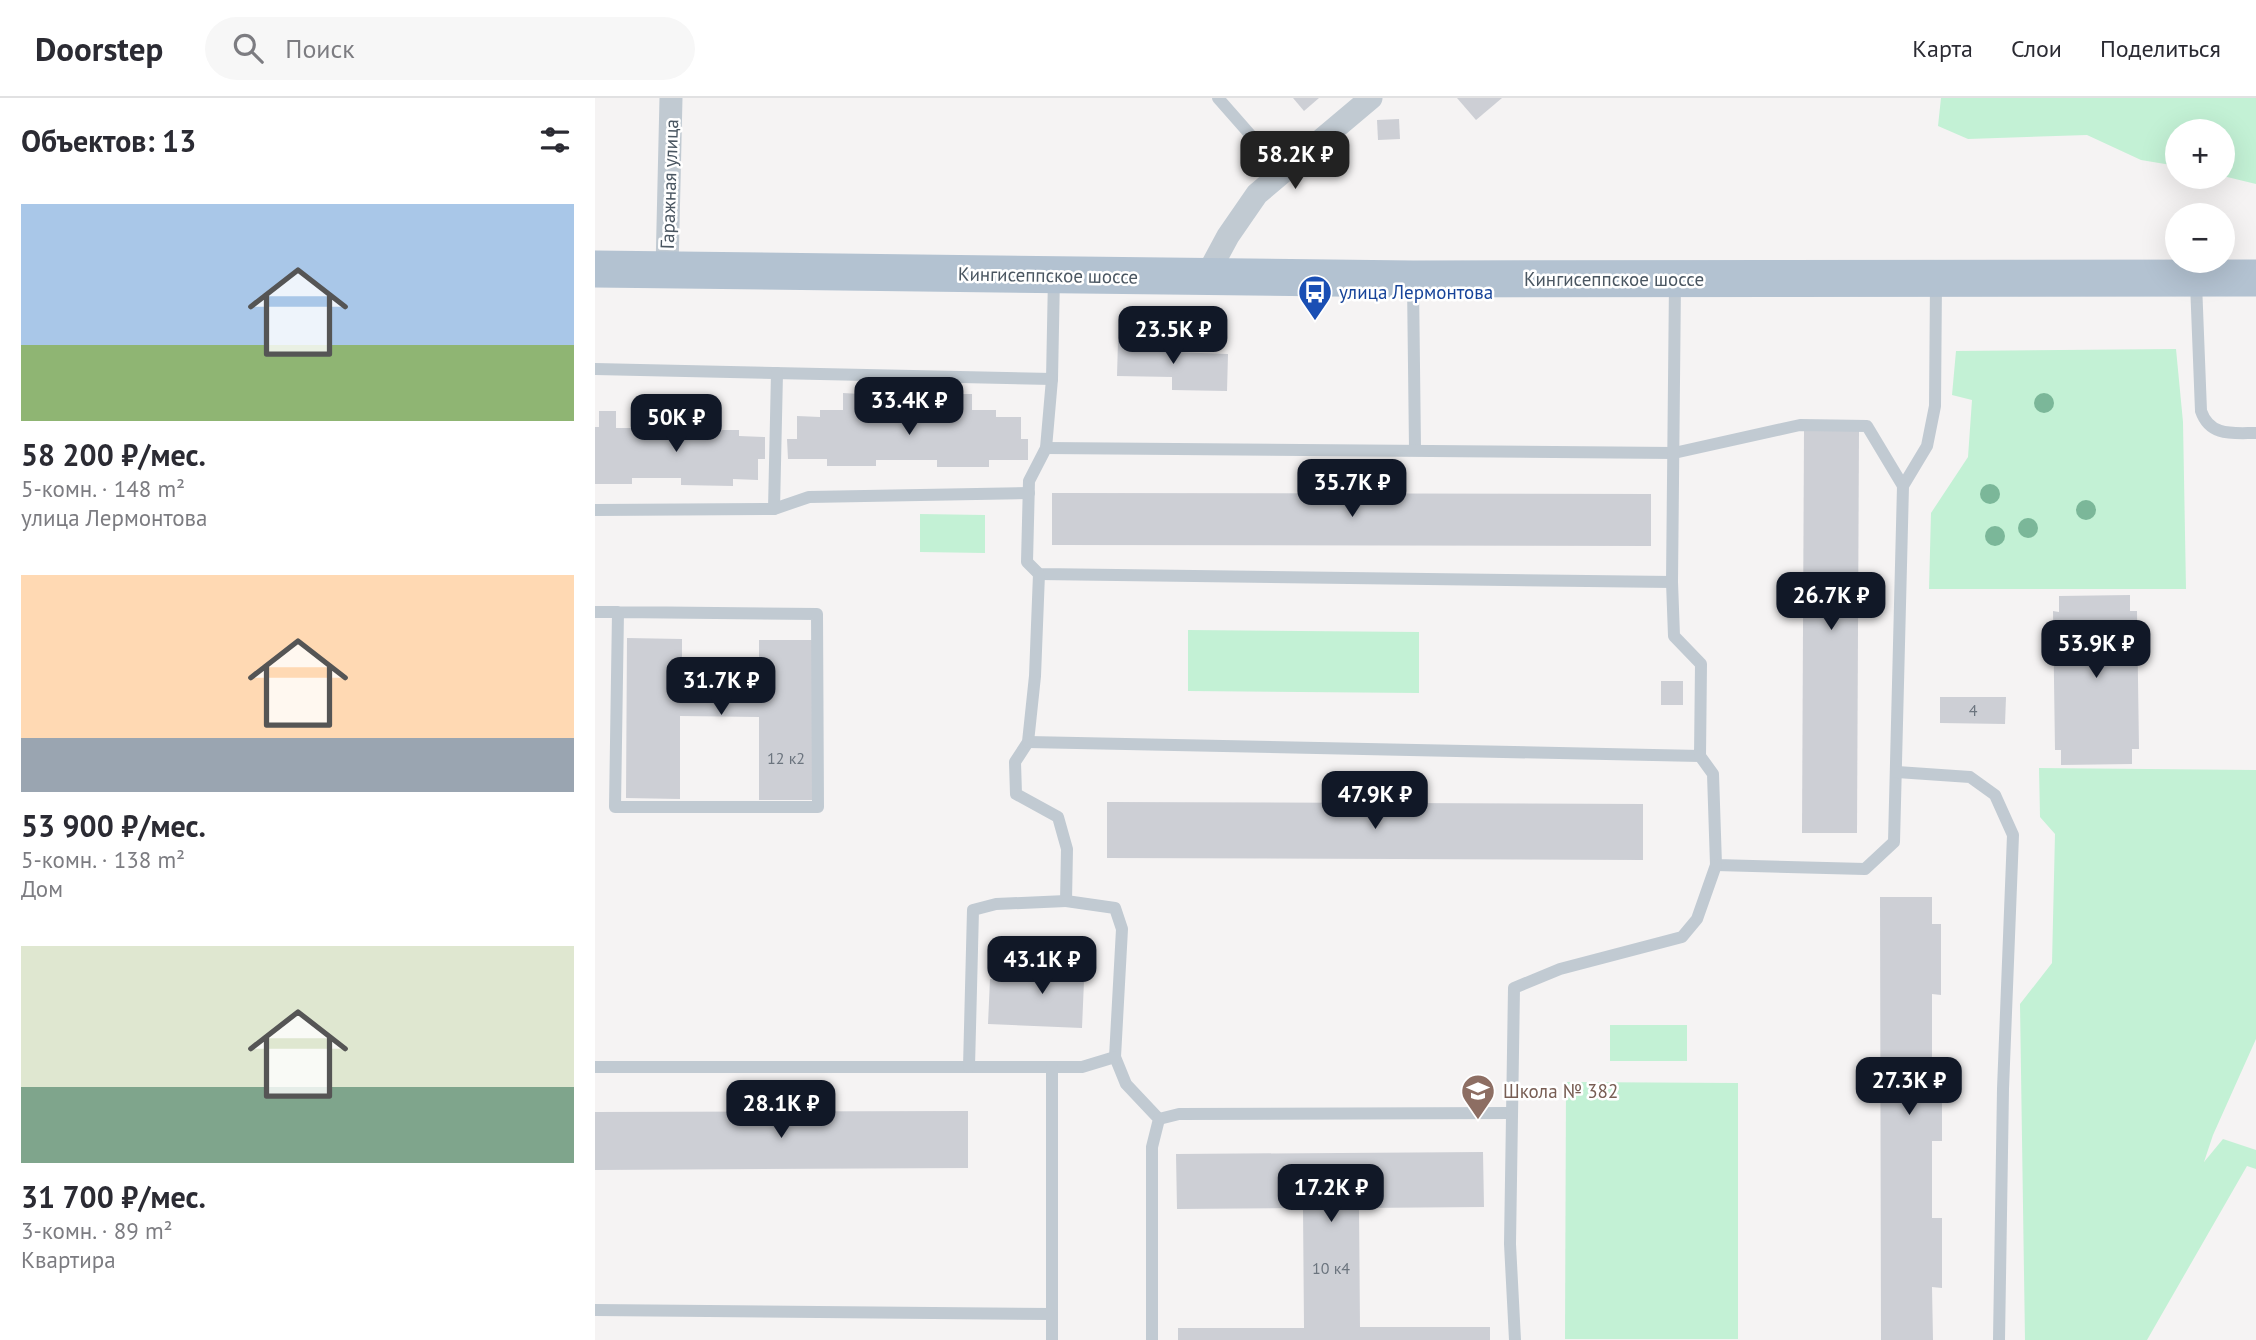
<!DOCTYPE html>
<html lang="ru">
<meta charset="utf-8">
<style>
:root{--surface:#fff;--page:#f7f7f7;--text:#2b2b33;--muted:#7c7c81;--line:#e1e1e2;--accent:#111827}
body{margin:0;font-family:"PT Sans",sans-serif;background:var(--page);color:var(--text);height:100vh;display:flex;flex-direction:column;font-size:26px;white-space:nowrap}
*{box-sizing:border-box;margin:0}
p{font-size:23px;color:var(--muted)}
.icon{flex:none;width:38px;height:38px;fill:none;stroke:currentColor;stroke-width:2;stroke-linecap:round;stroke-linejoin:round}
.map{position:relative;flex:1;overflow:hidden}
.panel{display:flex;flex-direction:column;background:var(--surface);width:595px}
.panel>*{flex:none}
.controls{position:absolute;left:1570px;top:21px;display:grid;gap:14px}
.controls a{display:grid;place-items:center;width:70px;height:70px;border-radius:50%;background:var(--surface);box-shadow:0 7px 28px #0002;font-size:35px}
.price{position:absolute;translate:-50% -60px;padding:0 16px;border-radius:14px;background:var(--accent);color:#fff;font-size:23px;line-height:46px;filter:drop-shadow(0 2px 4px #0008)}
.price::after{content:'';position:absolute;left:50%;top:42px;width:21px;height:16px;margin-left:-10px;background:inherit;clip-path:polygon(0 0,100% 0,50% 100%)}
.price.on{background:#222;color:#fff}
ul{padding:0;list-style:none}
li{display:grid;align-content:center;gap:14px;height:371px;padding:0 21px}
li span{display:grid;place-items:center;height:217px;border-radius:0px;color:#555}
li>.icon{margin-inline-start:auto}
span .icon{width:126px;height:126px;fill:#fffc;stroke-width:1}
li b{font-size:30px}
h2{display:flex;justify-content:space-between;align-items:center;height:84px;padding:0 21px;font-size:30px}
header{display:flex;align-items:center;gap:42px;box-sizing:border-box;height:98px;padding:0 35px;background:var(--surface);border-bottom:2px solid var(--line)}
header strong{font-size:33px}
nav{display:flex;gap:38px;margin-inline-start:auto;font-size:24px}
.search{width:490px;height:63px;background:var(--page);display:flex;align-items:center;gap:18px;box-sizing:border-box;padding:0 24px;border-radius:38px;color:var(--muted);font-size:26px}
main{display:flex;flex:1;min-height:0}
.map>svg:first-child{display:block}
.green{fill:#c3f1d5}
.building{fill:#cdcfd5}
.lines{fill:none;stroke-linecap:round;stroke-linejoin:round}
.service{stroke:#c1cad2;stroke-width:12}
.minor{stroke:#c1cad2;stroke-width:23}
.primary{stroke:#b3c2d1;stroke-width:37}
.tree{fill:#7bb799}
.labels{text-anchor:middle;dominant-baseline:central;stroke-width:5;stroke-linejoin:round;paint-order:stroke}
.number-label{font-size:16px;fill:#6b747e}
.street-label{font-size:19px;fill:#4a5661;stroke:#fff}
.transit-label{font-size:19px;fill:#164399;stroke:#fff;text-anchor:start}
.education-label{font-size:19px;fill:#785e54;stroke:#fff;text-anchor:start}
</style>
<header>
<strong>Doorstep</strong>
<div class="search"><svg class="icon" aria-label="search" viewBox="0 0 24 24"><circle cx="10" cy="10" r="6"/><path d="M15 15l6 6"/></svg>Поиск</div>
<nav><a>Карта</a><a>Слои</a><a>Поделиться</a></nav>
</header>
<main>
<section class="panel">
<h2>Объектов: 13<svg class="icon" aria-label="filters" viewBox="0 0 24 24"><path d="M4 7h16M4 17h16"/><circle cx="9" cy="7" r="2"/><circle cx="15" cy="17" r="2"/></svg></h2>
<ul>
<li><span style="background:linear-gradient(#a9c7e8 65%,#8fb573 0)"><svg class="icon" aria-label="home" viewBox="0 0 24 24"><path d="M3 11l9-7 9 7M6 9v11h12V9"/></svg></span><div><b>58 200 ₽/мес.</b><p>5-комн. · 148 m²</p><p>улица Лермонтова</p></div></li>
<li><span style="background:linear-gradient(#ffd9b3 75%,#9aa5b1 0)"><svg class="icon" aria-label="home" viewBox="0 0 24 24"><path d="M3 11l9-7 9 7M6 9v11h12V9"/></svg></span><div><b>53 900 ₽/мес.</b><p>5-комн. · 138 m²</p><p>Дом</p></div></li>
<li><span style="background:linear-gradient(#dfe7d0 65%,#7fa58c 0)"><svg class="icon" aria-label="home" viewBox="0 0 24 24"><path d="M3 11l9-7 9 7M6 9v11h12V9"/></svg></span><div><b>31 700 ₽/мес.</b><p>3-комн. · 89 m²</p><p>Квартира</p></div></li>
</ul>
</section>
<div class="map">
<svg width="1661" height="1242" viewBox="0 0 1661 1242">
<rect width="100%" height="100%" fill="#f5f3f3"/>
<!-- green -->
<g class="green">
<polygon points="1346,0 1661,0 1661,86 1628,78 1628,33 1582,33 1582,68 1546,62 1492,37 1373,41 1343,28"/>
<polygon points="1581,251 1588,324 1591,491 1334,491 1336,415 1373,359 1377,302 1357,297 1361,253"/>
<polygon points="325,416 390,417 390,455 325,454"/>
<polygon points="593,532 824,534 824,595 593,593"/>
<polygon points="1444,670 1661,672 1661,941 1618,1037 1609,1064 1628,1041 1661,1052 1661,1071 1652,1068 1552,1242 1430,1242 1425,906 1457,865 1460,736 1445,719"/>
<rect x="1015" y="927" width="77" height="36"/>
<polygon points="971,984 1143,985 1143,1241 970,1241"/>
</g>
<!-- building -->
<g class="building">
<polygon points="698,0 724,0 709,13"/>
<polygon points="862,0 907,0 881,22"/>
<polygon points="804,21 805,41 783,42 782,22"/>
<polygon points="523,243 579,244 579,254 633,256 632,293 577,292 577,279 522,278"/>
<polygon points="248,295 265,296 265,312 288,312 288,319 338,319 338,312 361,312 361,296 377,296 377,312 401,312 401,319 426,319 426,341 433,341 433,362 394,362 394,369 342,369 342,362 281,362 281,368 232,368 232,361 193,361 192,341 202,341 202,318 225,319 225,312 248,312"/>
<polygon points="4,313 21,313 21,330 43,330 43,337 81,338 82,332 104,332 104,315 121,316 121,332 144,332 144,338 170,339 170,361 163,361 163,382 138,381 138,388 86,387 86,380 37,380 37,386 0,386 0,329 4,329"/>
<polygon points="1209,332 1264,332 1262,735 1207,735"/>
<polygon points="457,395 1056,396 1056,448 457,447"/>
<polygon points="1535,497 1535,513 1542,513 1544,651 1537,651 1537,666 1466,667 1466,652 1460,652 1458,513 1464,514 1464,498"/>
<polygon points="32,540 87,541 87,591 164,592 164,542 220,542 219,702 164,702 164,619 85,618 85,701 31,700"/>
<rect x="1066" y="583" width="22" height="24"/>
<polygon points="1345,599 1411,599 1410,626 1345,625"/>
<polygon points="512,704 1048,706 1048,762 512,760"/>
<polygon points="1285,799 1337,799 1337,826 1346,826 1346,897 1337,896 1337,971 1347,971 1347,1043 1337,1043 1337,1120 1347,1120 1347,1190 1337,1189 1338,1242 1286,1242"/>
<polygon points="441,857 490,859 487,930 393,926 395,881 440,883"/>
<polygon points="373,1013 373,1070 0,1072 0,1014"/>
<polygon points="888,1054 889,1109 764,1110 765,1229 895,1229 895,1242 583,1242 583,1230 709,1230 708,1110 582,1111 581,1056"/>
</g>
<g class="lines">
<!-- service -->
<g class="service">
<polyline points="623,0 688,74"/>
<polyline points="459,178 457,281 451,350 434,383 432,464 444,476 1077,484"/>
<polyline points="818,185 820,351"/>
<path d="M1601,185l5,128c9,26 32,22 55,22"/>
<polyline points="0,271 457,281"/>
<polyline points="451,350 1079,355 1205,327 1272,328 1308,388"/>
<polyline points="179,411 182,275"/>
<polyline points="0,412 179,411 214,399 434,395"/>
<polyline points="444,476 440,578 433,644 420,664 421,696 463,719 472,751 471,803 520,810 527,831 520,959 531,986 564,1021 557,1049 557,1242"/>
<polyline points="0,514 23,514 222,516 223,709 20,709 23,514"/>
<polyline points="433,644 1105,658 1106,566 1079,538 1077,484 1080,183"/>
<polyline points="1105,658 1118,676 1121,767 1270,771 1299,744 1308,388 1332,348 1340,308 1341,183"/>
<polyline points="1302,674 1375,679 1400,697 1418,737 1408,991 1404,1242"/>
<polyline points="0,969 487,969 520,959"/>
<polyline points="374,969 378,812 401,806 471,803"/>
<polyline points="457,969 457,1242"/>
<polyline points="564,1021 584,1016 917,1015"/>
<polyline points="0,1212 456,1216"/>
<polyline points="920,1242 915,1146 919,890 965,871 1087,839 1102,821 1121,767"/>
</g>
<!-- minor -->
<g class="minor">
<polyline points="72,171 76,0"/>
<polyline points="612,177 633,138 662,96 776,0"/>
</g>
<!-- primary -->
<polyline class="primary" points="0,171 818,181 1661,180"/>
</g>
<!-- trees -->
<g class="tree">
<circle cx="1449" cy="305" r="10"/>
<circle cx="1395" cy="396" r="10"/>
<circle cx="1491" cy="412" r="10"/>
<circle cx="1433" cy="430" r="10"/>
<circle cx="1400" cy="438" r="10"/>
</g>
<!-- icons -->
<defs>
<g id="bus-pin" transform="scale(1.75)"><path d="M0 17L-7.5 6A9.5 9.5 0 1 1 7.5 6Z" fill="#1a4fb4" stroke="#fff"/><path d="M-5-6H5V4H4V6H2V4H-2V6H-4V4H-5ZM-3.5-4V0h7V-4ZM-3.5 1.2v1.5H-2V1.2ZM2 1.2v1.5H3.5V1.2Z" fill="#fff"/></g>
<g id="school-pin" transform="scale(1.75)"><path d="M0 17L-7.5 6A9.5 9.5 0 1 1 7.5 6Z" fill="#8d6e63" stroke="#fff"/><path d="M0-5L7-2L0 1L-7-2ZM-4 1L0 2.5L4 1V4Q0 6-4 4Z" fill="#fff"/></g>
</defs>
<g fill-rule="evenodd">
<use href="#bus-pin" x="720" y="194"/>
<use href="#school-pin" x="883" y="993"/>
</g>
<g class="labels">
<!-- number labels -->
<g class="number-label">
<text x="1378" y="612">4</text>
<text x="191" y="660">12 к2</text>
<text x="736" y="1170">10 к4</text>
</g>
<!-- street labels -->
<g class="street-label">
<text transform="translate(74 86) rotate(-88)">Гаражная улица</text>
<text transform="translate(453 177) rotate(1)">Кингисеппское шоссе</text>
<text x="1019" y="181">Кингисеппское шоссе</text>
</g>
<!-- transit labels -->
<g class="transit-label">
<text x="744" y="194">улица Лермонтова</text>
</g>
<!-- education labels -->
<g class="education-label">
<text x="908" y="993">Школа № 382</text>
</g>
</g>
</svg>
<div class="controls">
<a>+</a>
<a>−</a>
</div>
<b class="price on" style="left:700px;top:93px">58.2K ₽</b>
<b class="price" style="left:578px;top:268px">23.5K ₽</b>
<b class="price" style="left:314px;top:339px">33.4K ₽</b>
<b class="price" style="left:81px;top:356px">50K ₽</b>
<b class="price" style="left:757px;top:421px">35.7K ₽</b>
<b class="price" style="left:1236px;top:534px">26.7K ₽</b>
<b class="price" style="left:1501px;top:582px">53.9K ₽</b>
<b class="price" style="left:126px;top:619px">31.7K ₽</b>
<b class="price" style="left:780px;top:733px">47.9K ₽</b>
<b class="price" style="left:447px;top:898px">43.1K ₽</b>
<b class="price" style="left:1314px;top:1019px">27.3K ₽</b>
<b class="price" style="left:186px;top:1042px">28.1K ₽</b>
<b class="price" style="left:736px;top:1126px">17.2K ₽</b>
</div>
</main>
